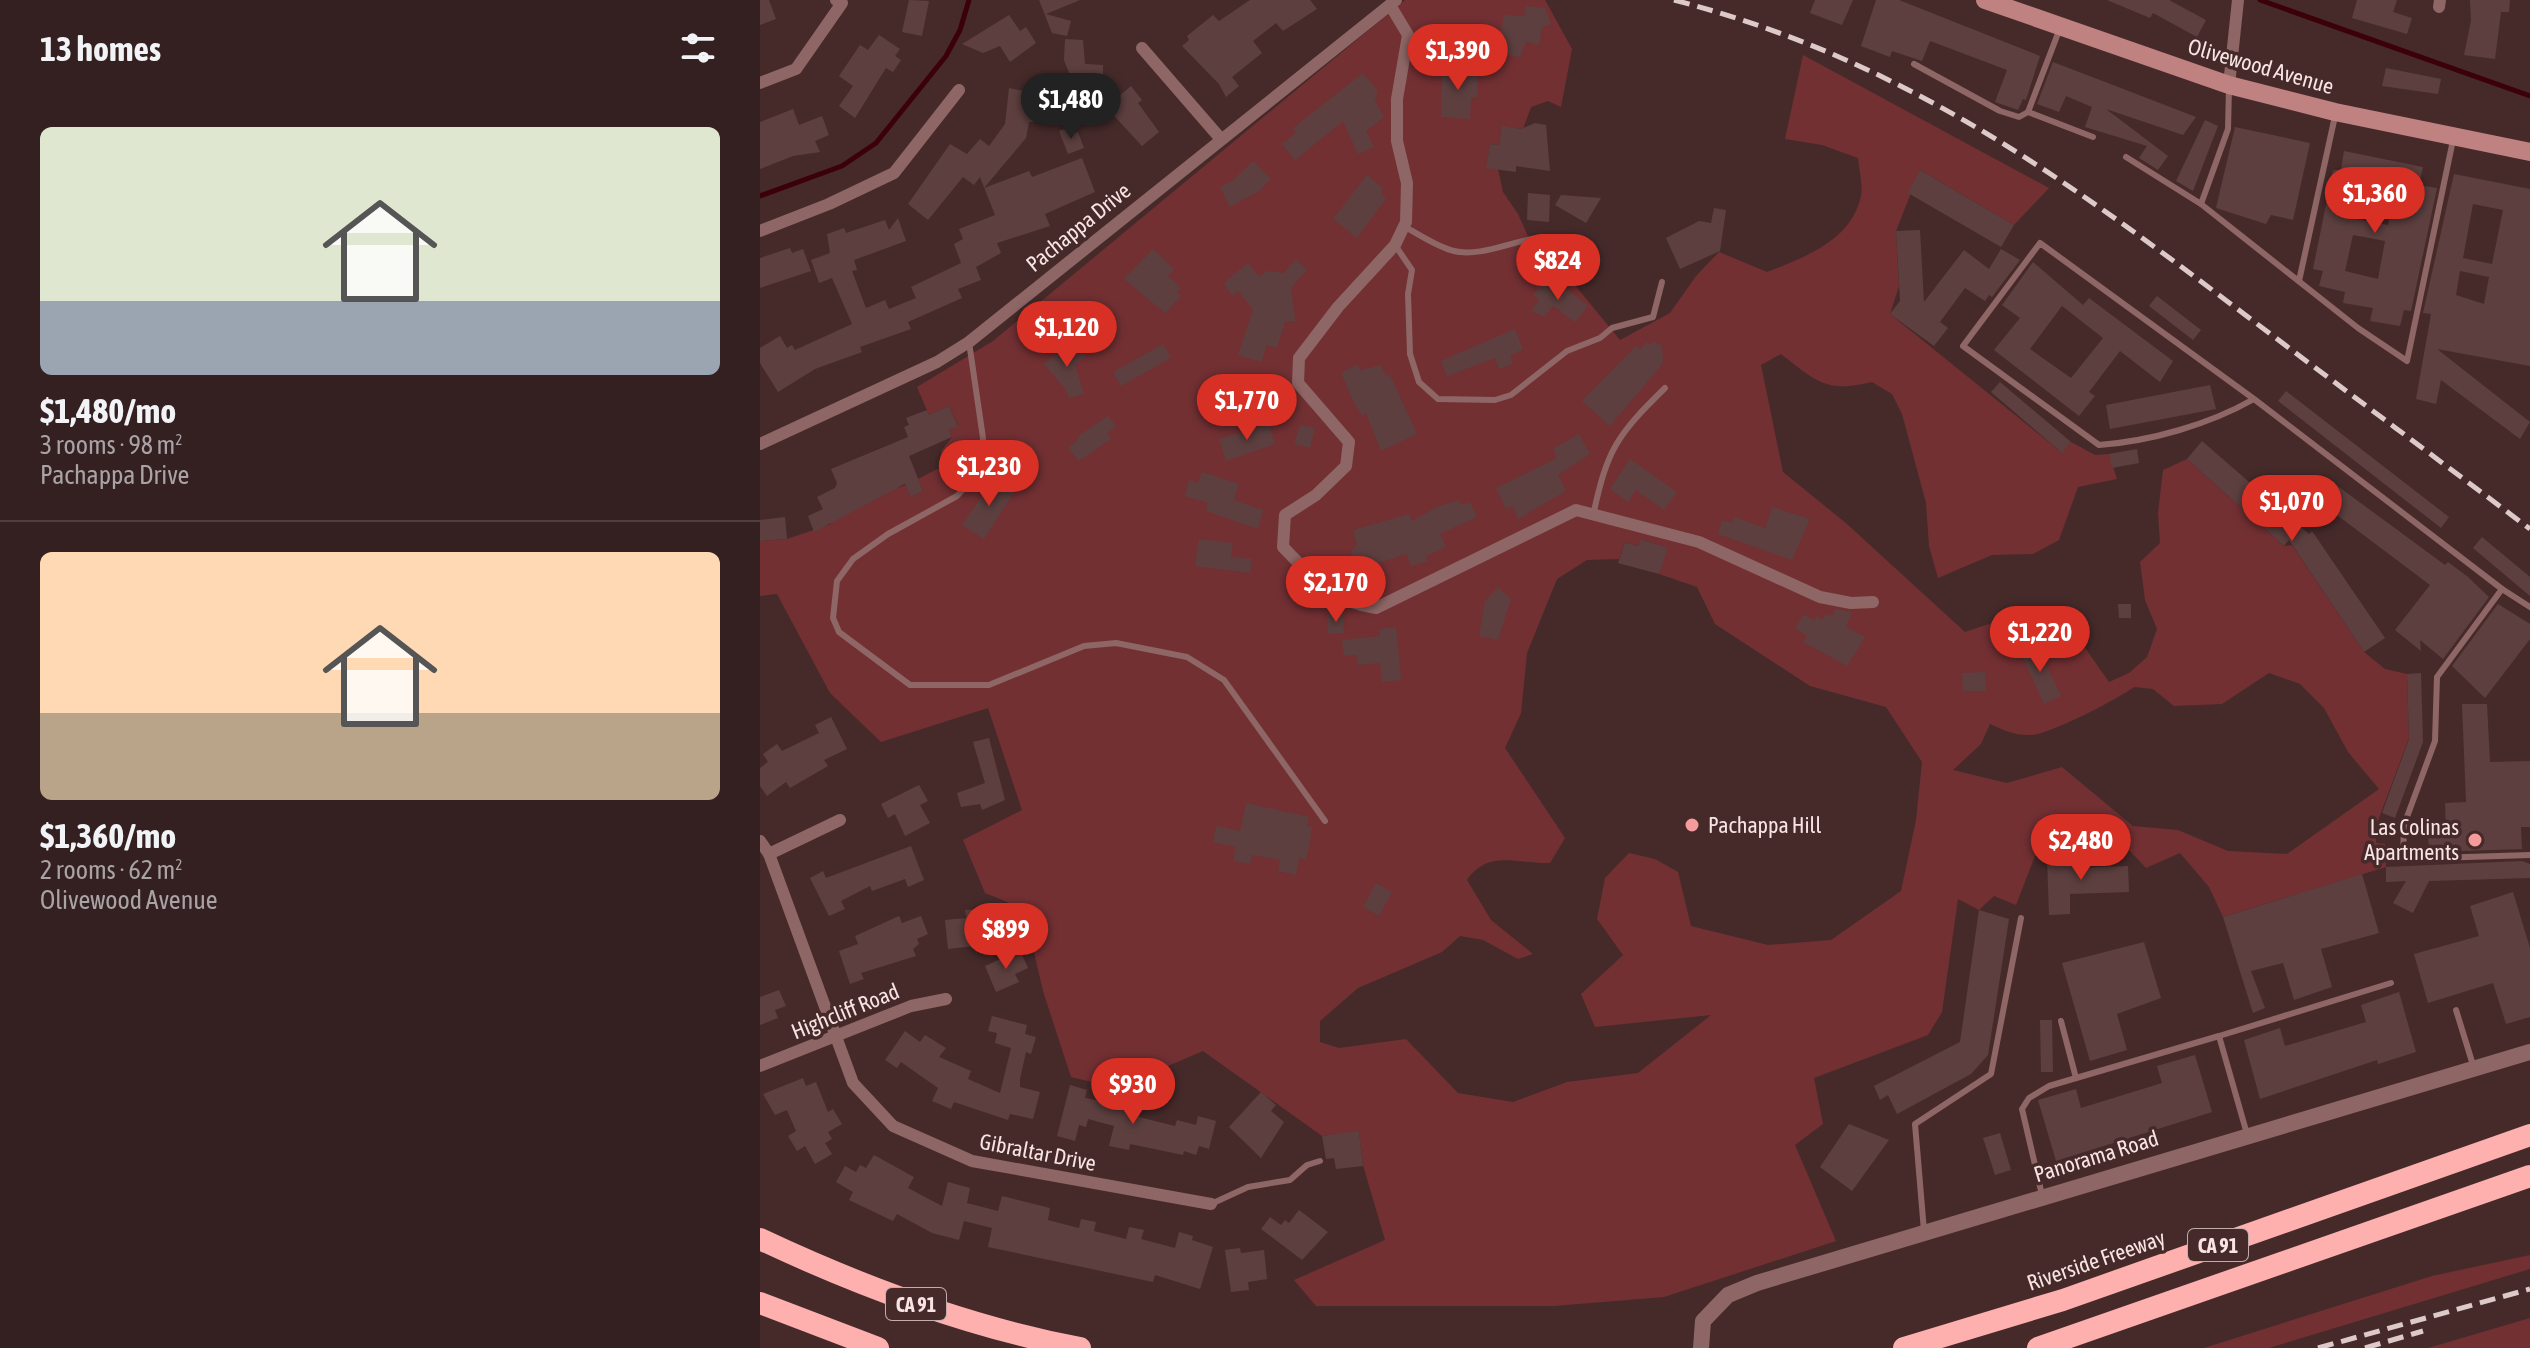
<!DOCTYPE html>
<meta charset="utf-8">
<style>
:root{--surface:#342020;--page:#3f2d2d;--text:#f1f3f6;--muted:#a9a3a5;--line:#4e3e3e;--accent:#d93025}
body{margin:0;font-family:"Asap Condensed",sans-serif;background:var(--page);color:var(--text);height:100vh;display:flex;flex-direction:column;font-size:30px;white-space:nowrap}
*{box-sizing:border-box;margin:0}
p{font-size:26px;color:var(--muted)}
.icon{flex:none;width:44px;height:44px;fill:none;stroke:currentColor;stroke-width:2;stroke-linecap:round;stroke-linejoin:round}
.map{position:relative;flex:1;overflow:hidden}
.drawer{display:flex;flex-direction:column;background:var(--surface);width:760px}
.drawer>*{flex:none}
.price{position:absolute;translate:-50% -68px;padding:0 18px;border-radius:28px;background:var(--accent);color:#fff;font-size:26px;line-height:52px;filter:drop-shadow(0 2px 4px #0008)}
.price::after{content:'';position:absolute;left:50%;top:48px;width:24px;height:18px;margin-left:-12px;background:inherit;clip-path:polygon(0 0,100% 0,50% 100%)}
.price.active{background:#222;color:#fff}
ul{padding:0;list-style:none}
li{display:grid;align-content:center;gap:16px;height:424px;padding:0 40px}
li+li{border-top:2px solid var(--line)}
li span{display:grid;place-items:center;height:248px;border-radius:12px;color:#555}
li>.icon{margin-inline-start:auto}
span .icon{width:144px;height:144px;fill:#fffc;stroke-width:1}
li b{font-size:34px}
h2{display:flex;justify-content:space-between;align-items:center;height:96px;padding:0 40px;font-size:34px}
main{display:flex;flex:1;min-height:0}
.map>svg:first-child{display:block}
.green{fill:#723033;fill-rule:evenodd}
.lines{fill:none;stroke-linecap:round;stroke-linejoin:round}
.stream{stroke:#3c0008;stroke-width:5}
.building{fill:#5d3f3f;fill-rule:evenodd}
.service{stroke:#8e6665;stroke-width:6}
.minor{stroke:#8e6665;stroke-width:12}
.tertiary{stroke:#8e6665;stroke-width:16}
.secondary{stroke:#c08181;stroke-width:18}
.motorway{stroke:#feb0af;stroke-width:22}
.rail{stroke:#ddc9c8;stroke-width:5;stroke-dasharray:16 8;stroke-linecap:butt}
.poi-dot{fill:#f59b9b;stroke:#462a2a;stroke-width:3}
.labels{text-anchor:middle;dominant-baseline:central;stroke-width:7;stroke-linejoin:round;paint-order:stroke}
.shield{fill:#462a2a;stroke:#c2acac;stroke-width:2}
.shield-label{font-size:20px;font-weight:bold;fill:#f7e4e3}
.street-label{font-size:22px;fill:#f7e4e3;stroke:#462a2a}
.poi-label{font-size:22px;fill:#f7e4e3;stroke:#462a2a;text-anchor:start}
</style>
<main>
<section class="drawer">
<h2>13 homes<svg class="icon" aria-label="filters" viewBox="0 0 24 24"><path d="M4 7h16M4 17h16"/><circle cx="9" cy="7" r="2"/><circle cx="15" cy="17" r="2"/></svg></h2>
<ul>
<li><span style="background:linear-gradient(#dfe7d0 70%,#9aa5b1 0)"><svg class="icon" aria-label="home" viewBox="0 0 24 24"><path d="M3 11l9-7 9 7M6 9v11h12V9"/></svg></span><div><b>$1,480/mo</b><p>3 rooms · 98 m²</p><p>Pachappa Drive</p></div></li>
<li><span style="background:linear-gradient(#ffd9b3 65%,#b9a48a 0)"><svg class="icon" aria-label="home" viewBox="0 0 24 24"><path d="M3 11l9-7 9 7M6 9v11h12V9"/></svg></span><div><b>$1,360/mo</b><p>2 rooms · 62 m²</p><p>Olivewood Avenue</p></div></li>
</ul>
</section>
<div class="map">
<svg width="1770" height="1348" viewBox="0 0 1770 1348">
<rect width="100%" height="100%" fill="#462a2a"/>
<!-- green -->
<g class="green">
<path d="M645,0h140l27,49 -11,58 -13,-6 -17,6 -8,22 -21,-2 -3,18 -9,-1 -3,23 11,2 5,23 15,22 18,40 24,13 60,73 50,-27 26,-37 23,-24 48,20c38,-15 84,-31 94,-76 2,-11 -2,-27 -3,-38l-36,-13 -37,-6 18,-84 246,133 -35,37 -94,-55 -24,61 3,55 -9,28 171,138 10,-10 24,13 14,-1 8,25 -39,8 -19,53 -26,14 -41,1 -54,23 -9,-32 -3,-43 -24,-89 -10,-20 -20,-12c-46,11 -55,0 -91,-28l-20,11 22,107 64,52 118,108 42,-14 55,-3 47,67 20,-9 18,-16 10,-28 -12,-29 -5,-38 20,-19 -2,-30 5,-43 24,-11 97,87 8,-1 72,107 21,17 22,5 2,64 -33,88v17l9,1 1,23 -163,50 -14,-30 -29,-34 -34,15 -36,-38 -25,13 -10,15 -40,-2 -19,49 -22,-9 -15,14 -21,-11 -16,113 -14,23 -114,43 9,46 -28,21 41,96 -172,56 -110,9h-238l-22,-26 91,-40 -22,-75 -4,-33 -37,4 -119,-85 -86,37 -46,-11 -28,-86 -19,-82 -39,-16 -22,-53 59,-30 -34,-102 -107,34 -51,-49 -53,-99 -17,2v-55l27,-2 44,-15 -4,-11 79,-28 5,12 12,-6 -5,-12 23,-12v-16l11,-14 -3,-7 9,-5 -9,-19 -20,9 -12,-28 76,-46zM880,539l27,9 -8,26 38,13 18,37 95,62 76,21 36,55 -6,58 -15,71 -70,49 -63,5 -77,-19 -13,-54 -23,-13 -26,-6 -24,25 -8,41 26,36 -42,39 14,33 116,-12 -73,58 -71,9 -54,20 -55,-9 -52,-54 -67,9 -19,-6v-21l38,-33 84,-36 18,-16 23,4 35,19 15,-5 -42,-34 -24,-40c21,-31 51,-16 83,-17l15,-25 -60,-90 16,-35 6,-60 30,-74 30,-19 32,-1 6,-17 13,4zM1509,673l31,11 24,24 24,44 31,37 -92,65 -59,-3 -50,-21 -45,-4 -71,-59 -55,16 -54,-13 28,-26 9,-20c13,6 26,12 42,11 18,-1 86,-36 102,-48l19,2 21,17 48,-2z"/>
<polygon points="1770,1255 1770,1269 1509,1348 1444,1348 1672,1276"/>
<polygon points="1770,1318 1770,1348 1668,1348"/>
</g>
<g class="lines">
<!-- stream -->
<g class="stream">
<polyline points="1500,0 1770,96"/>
<polyline points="0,196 82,166 116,143 186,56 200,30 209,0"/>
</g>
</g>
<!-- building -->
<g class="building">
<polygon points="0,0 9,0 16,19 0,25"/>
<polygon points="149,0 169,1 162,36 142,32"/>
<polygon points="279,0 320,0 286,14 311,21 307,36 292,33"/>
<polygon points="490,0 550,0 557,9 523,31 516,23 493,41 502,53 472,77 479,86 466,97 459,84 422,46 429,40 427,36 453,15 459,21"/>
<polygon points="1055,0 1093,0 1082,25 1050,13"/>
<polygon points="1116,0 1139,0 1280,56 1266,100 1263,99 1258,110 1235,102 1247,70 1170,41 1162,61 1132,51 1130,57 1101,46"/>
<polygon points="1347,0 1409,0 1446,20 1437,37 1393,13 1390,18"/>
<polygon points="1597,0 1637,0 1633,12 1652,18 1647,34 1592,18"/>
<polygon points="1710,0 1750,0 1749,12 1741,12 1735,59 1704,55 1711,21"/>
<polygon points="766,6 785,8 791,24 782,27 779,45 766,42 760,57 742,54 738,46 744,15 764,16"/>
<polygon points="249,15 260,31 266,27 276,43 250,62 240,46 223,53 202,44"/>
<polygon points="119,35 140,49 135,56 141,60 133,72 126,68 95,118 79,106 93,86 79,76 100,45 108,50"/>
<polygon points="305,39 323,40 325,64 343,65 343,88 314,86 304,60"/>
<polygon points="1293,62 1379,95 1436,117 1423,135 1346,109 1408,156 1398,170 1379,158 1387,146 1325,127 1332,107 1306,96 1299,112 1277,104"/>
<polygon points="682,68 718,68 717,97 711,97 710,119 681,117"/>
<polygon points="1626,68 1681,79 1678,94 1622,86"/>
<polygon points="603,73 618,92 615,101 624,117 606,131 614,147 598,154 583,121 535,160 522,144 536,133 532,129"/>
<polygon points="371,86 382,100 378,103 399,132 382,146 346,107"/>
<polygon points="249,88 282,95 279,122 269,122 266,138 224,188 269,171 272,177 322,158 335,192 285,214 290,226 237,243 241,253 216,267 221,280 198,289 202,298 148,322 151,329 100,347 102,352 55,369 18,392 0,363 0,348 20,336 27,348 32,345 35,350 92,324 72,278 59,283 51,260 70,253 67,234 84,228 86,233 125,220 129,230 138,218 146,241 94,260 97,270 92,271 106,308 125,300 129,309 156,298 151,287 201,263 194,244 203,239 199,229 235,215 220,177 214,185 203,177 168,220 148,204 190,144 207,154 220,139 229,146 245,124"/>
<polygon points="33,109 39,125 62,116 69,135 55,141 60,152 33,156 0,169 0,122"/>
<polygon points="1445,120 1458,126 1433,191 1416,181"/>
<polygon points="775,123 786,125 790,171 756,166 756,172 726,168 730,144 739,145 742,126 761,129"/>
<polygon points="310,127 313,134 318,132 324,148 308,154 299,131"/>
<polygon points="1475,127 1550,143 1533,220 1511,215 1506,224 1456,208"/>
<path d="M1584,151l79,16 -4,18 18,3 -26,123 -7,-1 -4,16 -30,-5 3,-13 -30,-5 2,-11 -26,-6 4,-15 -10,-2 20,-99h8zM1604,179l31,6 -7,40 -32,-6zM1593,235l32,6 -7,38 -33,-8z"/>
<polygon points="493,161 511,179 499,191 470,207 460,187 472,181"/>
<polygon points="1160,170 1254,225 1241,247 1148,193"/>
<path d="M1694,174l76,15v177l-93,-17 93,73 -10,17 -79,-59 -5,24 -20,-5 15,-85 -8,-1zM1713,204l30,6 -11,54 -29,-6zM1700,271l29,6 -5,27 -28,-9z"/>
<polygon points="607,175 623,188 621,194 626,198 597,238 573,219"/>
<polygon points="768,193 790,195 789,222 767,220"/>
<polygon points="801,195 841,198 826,223 795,205"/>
<polygon points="954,208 966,210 960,251 920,269 906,238 939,221 951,223"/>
<polygon points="1160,230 1164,302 1204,250 1229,269 1241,249 1260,260 1232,297 1229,295 1225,301 1205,288 1180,322 1188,328 1174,346 1130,314 1140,301 1136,231"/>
<polygon points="30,248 32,253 43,249 51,271 0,288 0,258"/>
<polygon points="393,249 414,269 408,276 421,288 417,292 421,296 405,313 364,279"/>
<polygon points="536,259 547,270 531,288 535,321 525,322 517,348 507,345 501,362 478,355 493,310 478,291 473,296 464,285 468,279 488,263 499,277 506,271 524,273"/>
<path d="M1273,262l50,43 6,-7 84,63 -13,21 -40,-31 -31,41 6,4 -16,20 -85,-66 26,-32 -18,-13zM1302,306l41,32 -32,40 -41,-29z"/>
<polygon points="783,283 791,290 793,286 799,290 803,286 828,306 815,322 793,306 784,317 771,311 779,300 773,295"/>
<polygon points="1397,296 1441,330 1433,340 1389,306"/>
<polygon points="755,329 763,349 750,356 753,364 739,369 735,358 687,376 681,361"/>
<polygon points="312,340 326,356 315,365 324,394 309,398 306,390 284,364"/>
<polygon points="894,341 902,346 903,363 850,426 822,401 876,346 880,349 887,342 891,345"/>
<polygon points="403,344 411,358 361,386 353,372"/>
<polygon points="597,364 600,370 621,365 626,376 630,375 657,434 621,451 606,413 602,415 593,401 581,373"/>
<polygon points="1240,382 1311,442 1302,453 1231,392"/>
<polygon points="1450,385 1456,409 1350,429 1346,405"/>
<polygon points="1526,391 1689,517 1681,528 1518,401"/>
<polygon points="189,406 198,426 189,430 192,437 149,456 163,491 151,497 145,484 54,532 48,516 63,509 57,497 75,488 77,483 71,469 148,437 144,427 149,425 146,418 167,410 169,415"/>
<polygon points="348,416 356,426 347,433 352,438 319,461 308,448 319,439 317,437"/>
<polygon points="509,424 515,444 466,461 459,439"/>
<polygon points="540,425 555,428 550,448 534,444"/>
<polygon points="819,434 830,454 798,475 806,491 758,519 753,506 746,509 736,488 797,458 793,449"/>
<polygon points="1442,441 1549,534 1552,531 1625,638 1604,652 1529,540 1524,546 1427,459"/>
<polygon points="1377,449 1379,463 1352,468 1349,454"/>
<polygon points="870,459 917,492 904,510 876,490 868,502 850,489"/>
<polygon points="442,472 479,484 474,500 503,510 498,529 446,511 448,503 425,496 429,480 438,483"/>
<polygon points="236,476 256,489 224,539 202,525"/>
<polygon points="1568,479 1685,565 1688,562 1708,577 1729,597 1683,659 1660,640 1661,651 1635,630 1670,585 1553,497"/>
<polygon points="699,500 702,505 710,502 717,517 680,534 686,547 666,556 668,561 651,566 647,554 618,563 620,569 592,560 591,552 597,545 593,530 649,514 652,521 677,507"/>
<polygon points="1012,507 1050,519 1032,560 958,534 962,520 972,523 974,517 1005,528"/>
<polygon points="25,517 27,539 0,541 0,520"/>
<polygon points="1722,537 1770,577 1770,596 1713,548"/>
<polygon points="439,539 473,543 471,557 492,559 490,573 435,566"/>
<polygon points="880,539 908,548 899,574 858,563 865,542 878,546"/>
<polygon points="738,587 751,599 738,640 719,636 725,601"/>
<polygon points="1358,604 1371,604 1371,618 1359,618"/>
<polygon points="1738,604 1770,624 1770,639 1725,698 1692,666"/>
<polygon points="1075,609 1092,612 1086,627 1105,637 1087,666 1043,642 1047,636 1035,628 1044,614 1054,621 1056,616 1062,620 1066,614 1073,617"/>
<polygon points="583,613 584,633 568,634 567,614"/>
<polygon points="636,627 641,680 622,682 620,663 598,665 597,655 584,656 582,640 620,636 619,629"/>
<polygon points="1276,644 1301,696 1284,704 1260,652"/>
<polygon points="1225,672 1226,691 1203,691 1202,673"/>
<polygon points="1661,673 1663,742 1635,818 1622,813 1649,739 1647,674"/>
<polygon points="1702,704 1727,704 1730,762 1770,761 1770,827 1761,827 1762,849 1669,852 1668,834 1686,833 1685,803 1706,802"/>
<polygon points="71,717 87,749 64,760 68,766 30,788 26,782 7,796 0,786 0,768 8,762 3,754 17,744 22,751 59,733 55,725"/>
<polygon points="229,738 245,800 222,810 220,804 201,807 197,793 225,783 213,742"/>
<polygon points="159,785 168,801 160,805 170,823 145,836 135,814 128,818 121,804"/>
<polygon points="486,803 549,817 547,826 552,827 548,851 545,860 539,858 536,875 518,871 520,860 492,855 490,864 473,861 476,847 453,842 456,826 480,831"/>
<polygon points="151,846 164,880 148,887 145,879 112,891 110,886 81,901 85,909 69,916 50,878 63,871 66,878"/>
<polygon points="1315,858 1315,868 1368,866 1369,892 1310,894 1310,914 1289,915 1287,859"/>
<polygon points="1762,861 1770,864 1770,878 1669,881 1653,913 1633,903 1646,881 1626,882 1626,867"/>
<polygon points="1602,874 1619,933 1561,949 1572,987 1534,1000 1523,963 1491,971 1505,1008 1493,1013 1463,917"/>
<polygon points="616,883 632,892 619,916 603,907"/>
<polygon points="1753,892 1770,948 1770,1017 1746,1024 1733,983 1668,1003 1654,954 1719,936 1710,906"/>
<polygon points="223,909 224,937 213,937 214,946 188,949 185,920 206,918 205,910"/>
<polygon points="1219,910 1249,919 1228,1055 1211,1074 1137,1114 1128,1095 1120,1100 1114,1086 1200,1042"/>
<polygon points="139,916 142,923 161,916 168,934 157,939 159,944 153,949 156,956 101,973 104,979 90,984 79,951 98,944 95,936"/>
<polygon points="1384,942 1401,998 1357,1014 1367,1050 1330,1061 1302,963"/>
<polygon points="260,950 268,968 255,974 259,982 236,992 225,966"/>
<polygon points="19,990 26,1006 15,1010 18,1018 0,1025 0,997"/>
<polygon points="1639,992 1656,1052 1618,1064 1617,1060 1500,1099 1484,1040 1520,1028 1525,1046 1606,1022 1601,1005"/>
<polygon points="232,1016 267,1025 265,1034 276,1037 271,1054 266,1052 260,1079 260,1087 280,1092 273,1119 250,1114 248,1120 194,1102 191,1109 172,1101 178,1088 141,1062 137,1068 125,1060 145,1031 160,1042 165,1035 186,1048 179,1057 211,1071 208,1079 240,1093 251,1048 235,1043 237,1033 228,1031"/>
<polygon points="1280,1020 1292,1020 1293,1072 1281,1072"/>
<polygon points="1435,1055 1452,1112 1296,1161 1278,1100 1316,1089 1321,1108 1402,1083 1397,1066"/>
<polygon points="43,1078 46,1086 56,1082 68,1112 73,1109 82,1124 68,1132 72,1139 65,1143 72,1154 55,1164 45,1146 37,1151 28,1136 36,1131 27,1110 15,1115 3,1094"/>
<polygon points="310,1085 327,1090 325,1098 381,1108 379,1117 415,1126 417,1120 436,1125 438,1116 456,1121 449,1149 439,1146 436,1155 424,1151 423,1155 370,1144 369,1150 349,1146 354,1126 328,1119 326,1127 319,1125 315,1141 297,1136"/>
<polygon points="501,1092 516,1105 511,1111 524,1122 501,1158 469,1127"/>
<polygon points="1089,1124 1129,1140 1092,1191 1060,1167"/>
<polygon points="599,1131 603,1166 576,1169 574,1158 566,1159 562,1136"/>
<polygon points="1240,1133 1251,1170 1235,1175 1223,1138"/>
<polygon points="114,1155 154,1177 148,1188 182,1206 188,1182 210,1188 207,1203 238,1211 242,1196 290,1208 288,1220 319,1228 321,1219 336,1222 334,1231 366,1239 369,1227 384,1230 381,1239 415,1248 419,1232 433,1236 432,1240 453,1247 440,1289 395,1275 393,1282 228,1247 232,1228 204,1221 199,1240 172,1233 137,1214 133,1221 89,1200 93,1192 76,1182 85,1166 96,1172 100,1165 106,1168"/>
<polygon points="539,1210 568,1232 542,1260 501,1229 510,1217 521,1225 525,1220 529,1223"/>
<polygon points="480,1248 481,1253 504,1250 507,1279 488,1282 489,1290 471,1292 465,1250"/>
</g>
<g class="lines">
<!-- service -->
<g class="service">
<polyline points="1300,28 1268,112 1333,137"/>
<polyline points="1154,64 1240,111 1259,117 1268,112"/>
<polyline points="1366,157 1441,204 1468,129 1469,88"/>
<polyline points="1441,204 1598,328 1647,361 1693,140"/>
<path d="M643,226c16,8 34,21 51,25 40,10 94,-35 128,-1"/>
<polyline points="635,245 652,270 648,294 650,354 659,382 678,399 735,400 751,395 807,351 840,338 852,328 893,317 902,282"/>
<polyline points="1539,281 1575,116"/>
<polyline points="209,342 223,438 220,470 197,496 128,534 93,559 77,581 73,618 79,632 150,685 229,685 324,646 356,643 427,657 464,680 565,821"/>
<path d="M1494,399c-46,26 -103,42 -155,46l-136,-99 77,-103 214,156 248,190 -65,88 -2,64 -31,84 -1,34 127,-4"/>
<path d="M833,516c14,-67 24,-81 72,-128"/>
<polyline points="1742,589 1770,607"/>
<polyline points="1696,1010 1713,1065"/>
<polyline points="1301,1021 1316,1078"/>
<polyline points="1487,1134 1459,1036 1631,983"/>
<polyline points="1282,1195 1262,1109 1269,1098 1289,1086 1459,1036"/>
<polyline points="451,1204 488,1187 530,1180 547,1165 560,1161"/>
<polyline points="1164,1231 1155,1124 1231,1074 1261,918"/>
</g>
<!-- minor -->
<g class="minor">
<path d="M630,5l18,30 -11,64v42l10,42 -1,39 -11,23 -57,62 -39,51 -1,25 51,59 -3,24 -30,29 -31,20 -2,32c30,31 50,55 93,61l200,-98 123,32 121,55 31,6 22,-1"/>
<polyline points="1679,7 1680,0"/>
<polyline points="382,48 460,138"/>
<polyline points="0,83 36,69 82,3 76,0"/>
<polyline points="1469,85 1478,0"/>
<polyline points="0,231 69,204 134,173 199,90"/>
<polyline points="0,444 177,362 209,342 636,0"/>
<polyline points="0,841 9,854 93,1083 133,1126 212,1161 451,1204"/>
<polyline points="9,854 80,820"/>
<polyline points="0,1066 151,1006 186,999"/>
</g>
<!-- tertiary -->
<polyline class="tertiary" points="941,1348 943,1321 968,1295 997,1283 1770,1052"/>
<!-- secondary -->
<polyline class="secondary" points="1225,0 1469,85 1575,112 1770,152"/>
<!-- motorway -->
<g class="motorway">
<path d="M0,1239c102,48 208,88 320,109"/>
<polyline points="0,1303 118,1348"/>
<polyline points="1144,1348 1303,1300 1770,1135"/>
<polyline points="1278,1348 1770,1176"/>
</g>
<!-- rail -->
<g class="rail">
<path d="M914,0c227,59 387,175 570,314 95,72 191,143 286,215"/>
<polyline points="1558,1348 1770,1289"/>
<polyline points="1605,1348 1663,1331"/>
</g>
</g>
<!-- markers -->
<g class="poi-dot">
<circle cx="932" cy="825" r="8"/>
<circle cx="1715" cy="840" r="8"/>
</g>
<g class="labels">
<!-- shield labels -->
<g class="shield">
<rect x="1428" y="1229" width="60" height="32" rx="6"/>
<rect x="126" y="1288" width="60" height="32" rx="6"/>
</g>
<g class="shield-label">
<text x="1458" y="1245">CA 91</text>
<text x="156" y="1304">CA 91</text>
</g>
<!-- street labels -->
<g class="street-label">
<text transform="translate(1501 66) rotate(16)">Olivewood Avenue</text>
<text transform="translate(318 227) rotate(-39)">Pachappa Drive</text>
<text transform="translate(85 1011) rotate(-22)">Highcliff Road</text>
<text transform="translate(278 1152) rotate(11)">Gibraltar Drive</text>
<text transform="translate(1336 1156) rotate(-17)">Panorama Road</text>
<text transform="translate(1336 1260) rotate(-19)">Riverside Freeway</text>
</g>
<!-- poi labels -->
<g class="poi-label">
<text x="948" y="825">Pachappa Hill</text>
<text x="1699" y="827" text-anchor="end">Las Colinas<tspan x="1699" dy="25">Apartments</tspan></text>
</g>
</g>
</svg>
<b class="price" style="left:698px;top:92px">$1,390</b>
<b class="price active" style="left:311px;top:141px">$1,480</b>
<b class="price" style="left:1615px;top:235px">$1,360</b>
<b class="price" style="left:798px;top:302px">$824</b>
<b class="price" style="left:307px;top:369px">$1,120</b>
<b class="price" style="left:487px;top:442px">$1,770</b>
<b class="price" style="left:229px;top:508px">$1,230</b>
<b class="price" style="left:1532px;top:543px">$1,070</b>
<b class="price" style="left:576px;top:624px">$2,170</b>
<b class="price" style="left:1280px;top:674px">$1,220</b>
<b class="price" style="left:1321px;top:882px">$2,480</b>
<b class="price" style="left:246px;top:971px">$899</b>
<b class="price" style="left:373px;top:1126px">$930</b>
</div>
</main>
